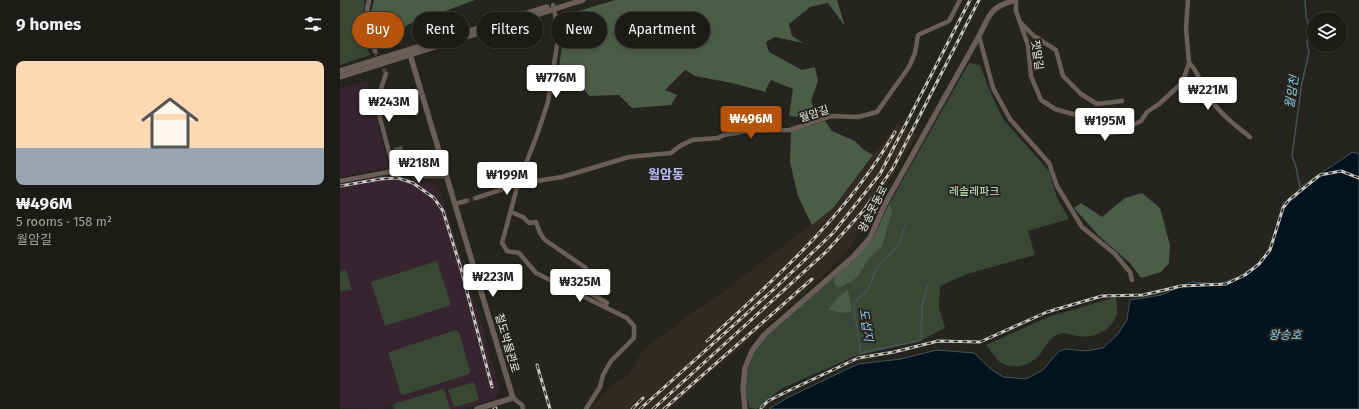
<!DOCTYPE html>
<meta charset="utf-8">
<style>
:root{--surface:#1c1b17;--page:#252420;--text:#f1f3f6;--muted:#a0a1a1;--line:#3a3936;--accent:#b45309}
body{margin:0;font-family:"Fira Sans","Noto Sans KR",sans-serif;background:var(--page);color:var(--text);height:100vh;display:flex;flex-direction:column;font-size:15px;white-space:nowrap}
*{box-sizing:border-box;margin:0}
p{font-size:13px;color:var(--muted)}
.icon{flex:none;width:22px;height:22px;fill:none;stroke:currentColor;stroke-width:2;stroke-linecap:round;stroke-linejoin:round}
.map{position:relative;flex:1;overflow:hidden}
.details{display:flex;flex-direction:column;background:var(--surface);width:340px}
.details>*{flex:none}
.guide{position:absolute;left:12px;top:12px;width:380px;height:36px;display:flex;gap:8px}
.controls{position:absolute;left:967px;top:12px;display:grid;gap:8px}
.controls a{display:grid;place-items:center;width:40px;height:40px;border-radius:50%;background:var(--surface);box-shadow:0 2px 6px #0003,0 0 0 1px var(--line);font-size:20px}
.price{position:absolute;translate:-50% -34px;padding:0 9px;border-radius:4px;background:#fff;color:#222;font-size:13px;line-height:26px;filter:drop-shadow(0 1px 2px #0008)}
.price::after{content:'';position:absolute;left:50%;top:24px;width:12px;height:9px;margin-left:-6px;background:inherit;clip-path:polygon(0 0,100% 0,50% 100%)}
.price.current{background:var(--accent);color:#fff}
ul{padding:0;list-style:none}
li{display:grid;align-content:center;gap:8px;height:212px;padding:0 16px}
li span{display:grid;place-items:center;height:124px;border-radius:8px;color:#555}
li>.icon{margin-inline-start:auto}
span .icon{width:72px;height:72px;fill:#fffc;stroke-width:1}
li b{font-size:17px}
h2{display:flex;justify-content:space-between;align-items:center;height:48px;padding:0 16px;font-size:17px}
.tag{padding:0 14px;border-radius:18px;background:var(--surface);box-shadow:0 2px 6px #0003,0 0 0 1px var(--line);font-size:14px;line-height:36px}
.tag.current{background:var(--accent);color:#fff}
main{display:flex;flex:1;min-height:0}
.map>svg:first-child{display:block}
.built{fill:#302c21}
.education{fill:#36252e}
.green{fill:#394835}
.forest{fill:#4b5d47}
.water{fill:#00131e;stroke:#46535a}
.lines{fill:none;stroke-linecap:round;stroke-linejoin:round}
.stream{stroke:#46535a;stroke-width:1.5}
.minor-tunnel{stroke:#43423d;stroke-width:4.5;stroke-dasharray:4.5 2;stroke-linecap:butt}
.minor{stroke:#6a5e58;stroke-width:4.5}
.tertiary{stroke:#6a5e58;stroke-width:5.5}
.rail-casing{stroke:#c8c7c3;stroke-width:3}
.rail{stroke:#26241f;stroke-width:1.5;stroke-dasharray:4.5;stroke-linecap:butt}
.labels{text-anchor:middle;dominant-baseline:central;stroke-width:4;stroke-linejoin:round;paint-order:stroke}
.street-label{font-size:11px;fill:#eae9e5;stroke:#26241f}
.park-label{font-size:11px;fill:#c4e9bc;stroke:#26241f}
.water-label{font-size:12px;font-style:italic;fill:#8fc9e4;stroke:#26241f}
.quarter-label{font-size:13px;font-weight:bold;fill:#bcbdf6;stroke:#26241f}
</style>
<main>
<section class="details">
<h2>9 homes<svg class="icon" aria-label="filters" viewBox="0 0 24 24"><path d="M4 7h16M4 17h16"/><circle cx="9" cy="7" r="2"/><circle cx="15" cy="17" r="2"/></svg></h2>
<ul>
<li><span style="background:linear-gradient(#ffd9b3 70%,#9aa5b1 0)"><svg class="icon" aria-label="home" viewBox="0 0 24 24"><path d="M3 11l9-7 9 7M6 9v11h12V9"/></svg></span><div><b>₩496M</b><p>5 rooms · 158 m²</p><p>월암길</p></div></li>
</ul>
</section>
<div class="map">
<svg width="1019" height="409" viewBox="0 0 1019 409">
<rect width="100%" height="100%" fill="#26241f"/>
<!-- built -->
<polygon class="built" points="557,124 577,135 510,247 480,279 329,409 250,409 273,385 289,375 303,350 356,310 371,301 493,208"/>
<!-- education -->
<g class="education">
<polygon points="27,82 49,167 0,177 0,88"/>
<polygon points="53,174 77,182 98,185 136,304 160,390 156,398 124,409 51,409 50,405 45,407 45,409 0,408 0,184"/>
</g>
<!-- green -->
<g class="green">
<polygon points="0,0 24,0 25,4 19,29 30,55 0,65"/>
<path d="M629,63l11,2 10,26 13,28 46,52 8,27 12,21 -41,12 7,24 -68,19 -27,12 -1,21 6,21 -27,14 -63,14 -74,33 -24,20 -7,-1c-10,-26 -1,-51 16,-72l90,-78 17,-19 16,-35z"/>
<polygon points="97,261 111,305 45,326 31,282"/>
<polygon points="6,270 12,290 0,291 0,272"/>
<path d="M776,297c0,4 2,11 1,15 -3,18 -23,27 -40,24 -7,-1 -10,-4 -18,-2 -9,3 -13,12 -18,19 -9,12 -27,18 -41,9 -5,-4 -9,-12 -14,-17l62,-28z"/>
<polygon points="116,330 119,332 130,371 129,374 63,395 61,394 49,355 49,352"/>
<polygon points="134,382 139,400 114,407 108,390"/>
<polygon points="104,389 110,409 55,409 53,404"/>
</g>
<!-- forest -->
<g class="forest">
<polygon points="34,0 135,0 67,25 57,37 31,12"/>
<polygon points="275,0 497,0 505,26 488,3 470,7 449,24 452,36 463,43 435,37 426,42 429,52 462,70 475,67 478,81 471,101 476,114 461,117 449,116 453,89 431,80 426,89 426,92 392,83 355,76 345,70 325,90 337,95 331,105 292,108 279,95 249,96 231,72 219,67 224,31 222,16"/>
<polygon points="485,121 492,131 515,141 524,150 533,155 493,208 472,225 458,196 450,162 451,132"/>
<polygon points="62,146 66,160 80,156 85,174 59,168 54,148"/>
<polygon points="802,193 820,208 830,245 829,263 821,272 801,278 790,263 759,236 734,208 741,203 762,217 785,198"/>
<path d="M549,204l3,6 -10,37c-12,7 -17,19 -25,30 -4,4 -12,7 -17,11l-4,-2 -2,-4 1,-6 38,-37z"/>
<polygon points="508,290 512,311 504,313 488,310 497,298"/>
</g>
<!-- water -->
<polygon class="water" points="1013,152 1019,154 1019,409 429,409 449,397 518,364 561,359 597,350 634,353 652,370 663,377 686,379 703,370 718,352 725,349 745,351 763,348 778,334 787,320 790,300 821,295 852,282 879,284 898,277 922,261 935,235 943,203 956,197 960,187"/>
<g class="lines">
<!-- stream -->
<g class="stream">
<polyline points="960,187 956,167 952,156 962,82 969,53 967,42 970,30 966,16 965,0"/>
<polyline points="565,225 560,242 548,257 538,265 527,291 513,304 521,353 581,340 582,305 588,285"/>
</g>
<!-- minor-tunnel -->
<g class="minor-tunnel">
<polyline points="35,51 46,74"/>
<polyline points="126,201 136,198"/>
</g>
<!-- minor -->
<g class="minor">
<polyline points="29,0 25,21 35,51"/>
<polyline points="676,0 676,11 688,45 691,76 701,100 715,109 736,115 754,130 765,134 778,132 801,121 807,112 819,104 842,83 849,63 846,28 848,0"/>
<polyline points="213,5 219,33 208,102 197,135 178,184 162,243 167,251 179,253 196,273 287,318 294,326 294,338 271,361 263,375 260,387 246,409"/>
<polyline points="681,23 694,36 716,50 723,76 741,94 757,104 782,101"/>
<polyline points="639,36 653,88 670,119 709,163 717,186 742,227 775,254 790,272 792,280"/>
<path d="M849,63c9,7 11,20 17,29 11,19 26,31 44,45"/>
<polyline points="46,74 36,103 54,171"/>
<polyline points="0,181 54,171 86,176 105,176"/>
<polyline points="136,198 178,184 222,177 289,157 331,153 340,146 352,140 378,138 384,135 407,131 450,130 491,116 518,117 537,112 569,67 575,53 578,35 609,21 620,0"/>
<polyline points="115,204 126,201"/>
<polyline points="171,212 183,217 189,223 196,222 200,233 205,240 246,268 242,279 252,294 267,303 265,307"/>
<polyline points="173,398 182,405 183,409"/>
</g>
<!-- tertiary -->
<g class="tertiary">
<polyline points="69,51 173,398 137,409"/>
<polyline points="0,71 207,7"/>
<polyline points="0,77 243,0"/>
<path d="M405,409l-2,-21 2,-20 7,-17 12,-16 89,-78 17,-19 15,-34 94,-168c12,-23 10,-28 36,-36"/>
</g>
<!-- rail casing -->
<g class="rail-casing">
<g id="rail">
<polyline points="0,186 40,179 58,178 73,183 94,198 103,211 121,269 152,387"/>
<path d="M367,341c70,-64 140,-126 188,-209"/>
<polyline points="197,365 210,409"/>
<polyline points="421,408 428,401 448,391 518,358 554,352 598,341 640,342 707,312 762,296 803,295 841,286 886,284 905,275 919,264 930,250 943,208 949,200 980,175 1001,171 1019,178"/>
<polyline points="154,409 156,408"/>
<polyline points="292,409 303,398"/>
<polyline points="300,409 433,290 493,233 540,174 630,0"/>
<polyline points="313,409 487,251 523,211 553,168 639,0"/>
<polyline points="324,409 472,279"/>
</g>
</g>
<!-- rail -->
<use href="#rail" class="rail"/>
</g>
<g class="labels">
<!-- street labels -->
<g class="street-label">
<text transform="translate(697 55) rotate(82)">잿말길</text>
<text transform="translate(474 114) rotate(-18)">월암길</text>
<text transform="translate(533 209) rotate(-63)">왕송못동로</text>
<text transform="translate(167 343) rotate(74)">철도박물관로</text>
</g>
<!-- park labels -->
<g class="park-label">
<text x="634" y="191">레솔레파크</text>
</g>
<!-- water labels -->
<g class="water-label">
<text transform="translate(952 92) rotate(-81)">월암천</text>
<text transform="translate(526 325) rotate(81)">도섭지</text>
<text x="945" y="335">왕송호</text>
</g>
<!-- quarter labels -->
<g class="quarter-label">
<text x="326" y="174">월암동</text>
</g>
</g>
</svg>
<div class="controls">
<a><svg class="icon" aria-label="layers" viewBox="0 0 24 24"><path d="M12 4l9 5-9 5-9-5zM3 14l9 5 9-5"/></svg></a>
</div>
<b class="price" style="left:216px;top:99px">₩776M</b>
<b class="price" style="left:868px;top:111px">₩221M</b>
<b class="price" style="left:49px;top:123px">₩243M</b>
<b class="price current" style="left:411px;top:140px">₩496M</b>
<b class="price" style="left:765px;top:142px">₩195M</b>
<b class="price" style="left:79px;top:184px">₩218M</b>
<b class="price" style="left:167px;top:196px">₩199M</b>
<b class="price" style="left:153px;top:298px">₩223M</b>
<b class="price" style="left:240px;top:303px">₩325M</b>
<div class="guide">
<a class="tag current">Buy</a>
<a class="tag">Rent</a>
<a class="tag">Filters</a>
<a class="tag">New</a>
<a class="tag">Apartment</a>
</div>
</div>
</main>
